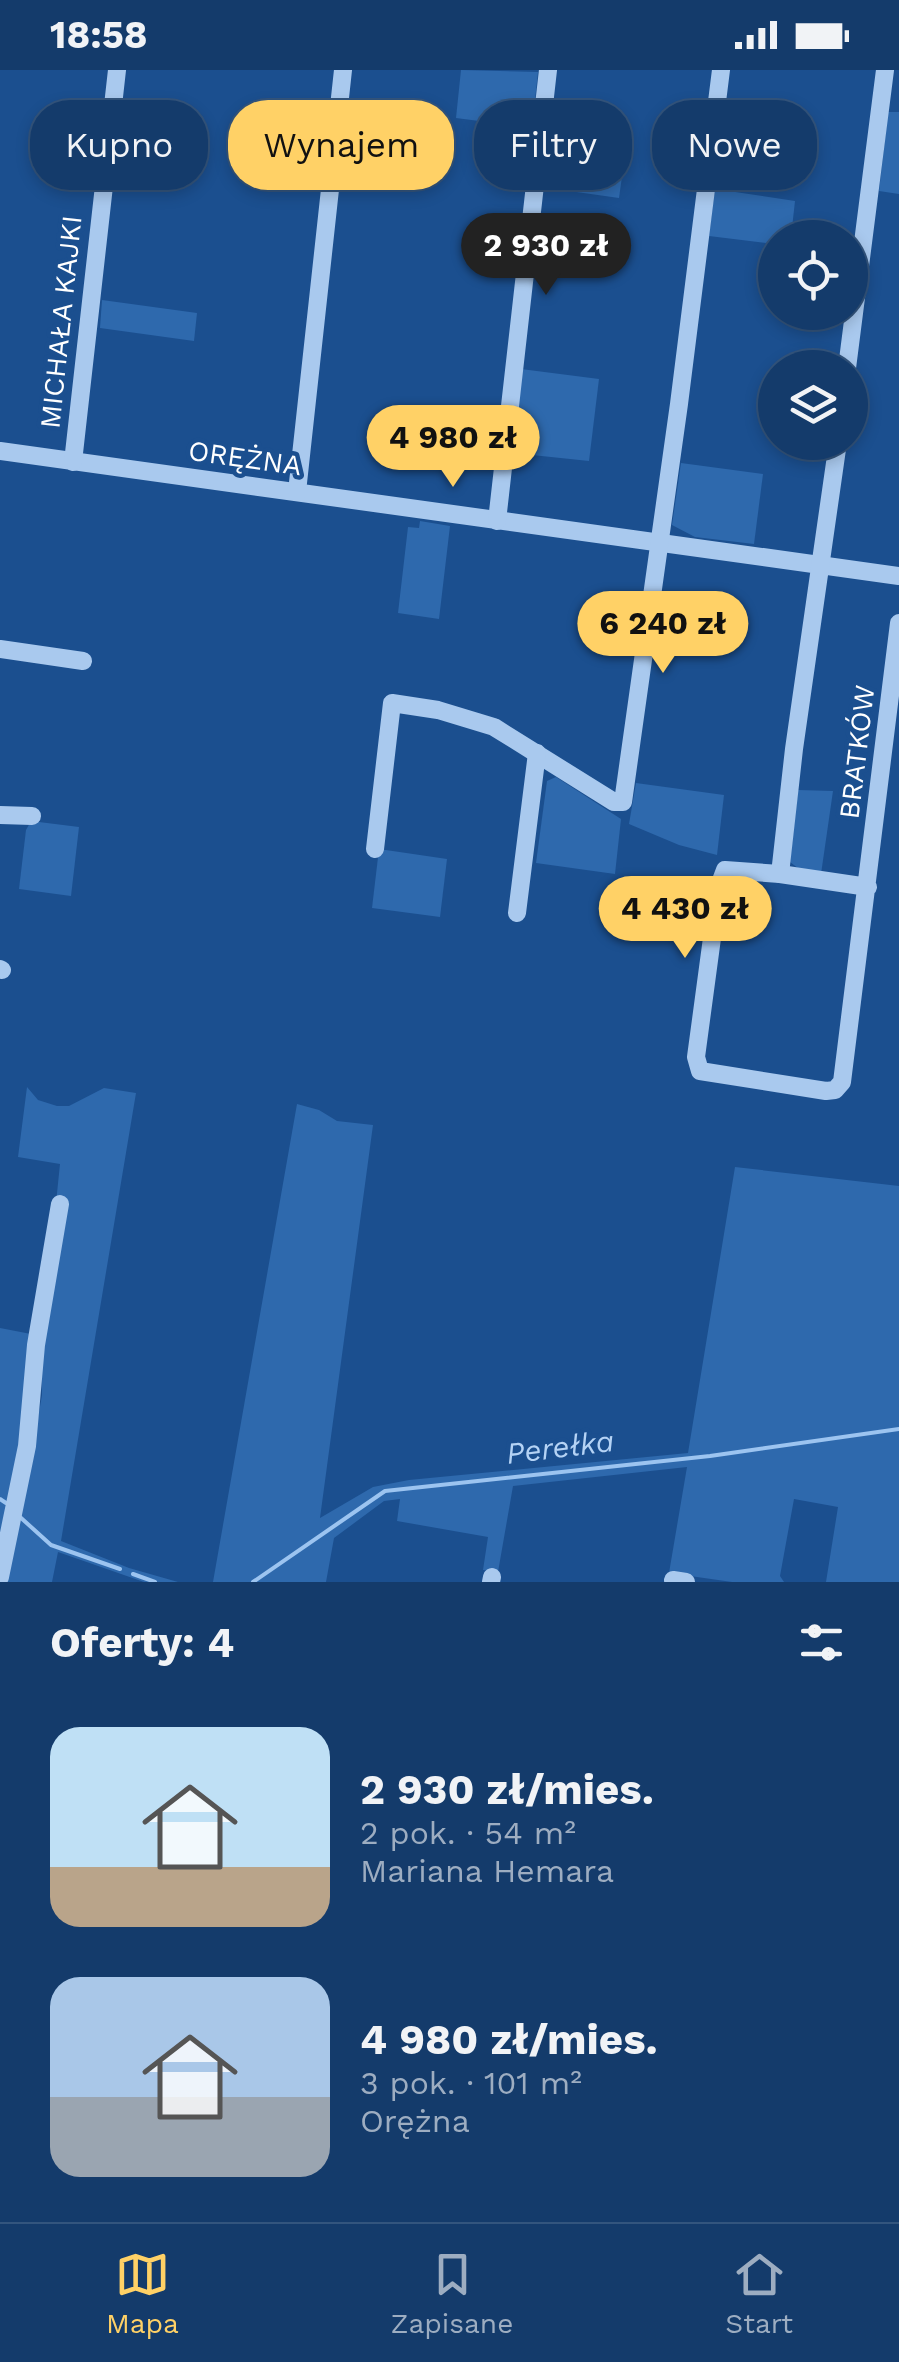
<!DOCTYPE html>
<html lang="pl">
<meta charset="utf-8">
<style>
:root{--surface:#143b6b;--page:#1d4271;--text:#f1f3f6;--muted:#9dadc1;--line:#33557e;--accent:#ffd166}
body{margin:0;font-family:"Work Sans",sans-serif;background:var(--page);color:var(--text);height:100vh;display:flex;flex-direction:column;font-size:38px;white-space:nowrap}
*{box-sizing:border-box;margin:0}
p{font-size:32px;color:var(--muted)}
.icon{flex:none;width:55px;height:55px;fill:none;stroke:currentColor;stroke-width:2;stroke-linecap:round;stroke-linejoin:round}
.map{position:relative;height:1512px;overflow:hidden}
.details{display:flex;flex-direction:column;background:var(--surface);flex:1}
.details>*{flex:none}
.top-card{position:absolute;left:30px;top:30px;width:840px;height:90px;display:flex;gap:20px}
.fabs{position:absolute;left:758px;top:150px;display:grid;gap:20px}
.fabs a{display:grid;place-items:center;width:110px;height:110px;border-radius:50%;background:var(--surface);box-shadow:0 5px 15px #0003,0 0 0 2px var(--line);font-size:50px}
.price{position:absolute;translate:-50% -85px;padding:0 22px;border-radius:35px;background:var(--accent);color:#111;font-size:32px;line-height:65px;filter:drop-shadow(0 2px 5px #0008)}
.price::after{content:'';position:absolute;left:50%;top:60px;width:30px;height:22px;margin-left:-15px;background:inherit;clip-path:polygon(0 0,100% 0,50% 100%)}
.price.selected{background:#222;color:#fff}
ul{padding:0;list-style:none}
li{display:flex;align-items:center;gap:30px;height:250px;padding:0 50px}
li span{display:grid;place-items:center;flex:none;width:280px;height:200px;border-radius:30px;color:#555}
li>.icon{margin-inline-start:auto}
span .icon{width:120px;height:120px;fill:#fffc;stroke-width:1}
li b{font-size:42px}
h2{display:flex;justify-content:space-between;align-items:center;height:120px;padding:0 50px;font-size:42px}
.tag{padding:0 35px;border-radius:40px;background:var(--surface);box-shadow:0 5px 15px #0003,0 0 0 2px var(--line);font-size:35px;line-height:90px}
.tag.selected{background:var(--accent);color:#111}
.status{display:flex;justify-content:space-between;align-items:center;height:70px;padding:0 50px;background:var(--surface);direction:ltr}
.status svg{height:28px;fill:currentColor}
.tabs{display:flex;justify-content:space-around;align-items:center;height:140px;border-top:2px solid var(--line);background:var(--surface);font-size:28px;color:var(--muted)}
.tabs a{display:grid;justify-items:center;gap:5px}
.tabs .selected{color:var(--accent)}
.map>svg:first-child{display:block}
.green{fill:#2e69ad}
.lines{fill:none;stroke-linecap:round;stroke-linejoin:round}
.stream{stroke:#9cc4f0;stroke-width:4}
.minor{stroke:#a9c9ee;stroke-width:18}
.labels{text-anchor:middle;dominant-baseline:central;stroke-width:9;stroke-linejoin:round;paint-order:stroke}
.street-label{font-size:28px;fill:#fff;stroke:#1b4f8f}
.water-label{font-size:30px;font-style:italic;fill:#b5d3f5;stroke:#1b4f8f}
</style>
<div class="status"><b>18:58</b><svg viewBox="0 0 49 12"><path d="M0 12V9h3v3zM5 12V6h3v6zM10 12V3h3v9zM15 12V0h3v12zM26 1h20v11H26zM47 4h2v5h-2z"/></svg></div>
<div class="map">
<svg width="899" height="1512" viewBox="0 0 899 1512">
<rect width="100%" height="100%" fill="#1b4f8f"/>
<!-- green -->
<g class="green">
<polygon points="461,0 538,2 532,58 456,48"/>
<polygon points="888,42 899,42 899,124 879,121"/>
<polygon points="547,68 626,78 619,128 541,117"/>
<polygon points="715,119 795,131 791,167 775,168 775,174 709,166"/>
<polygon points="102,230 197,243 194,271 100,258"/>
<polygon points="521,299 599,309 589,391 513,383"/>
<polygon points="681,393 763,404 754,474 695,467 672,455"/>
<polygon points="420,451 450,456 439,549 398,543 408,457 419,458"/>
<polygon points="556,707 621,749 615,804 536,793 547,711"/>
<polygon points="636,713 724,725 717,785 679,775 629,754"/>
<polygon points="798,720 833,721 821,804 803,802 790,792"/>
<polygon points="31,751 79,757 71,826 19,819 26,760"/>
<polygon points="379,779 447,789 440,847 372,838"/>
<polygon points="27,1017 38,1030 57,1036 69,1036 104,1018 136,1023 61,1471 129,1498 178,1512 144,1512 58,1482 52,1512 3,1512 22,1440 42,1325 42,1269 60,1094 18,1087"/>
<polygon points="297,1034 319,1040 337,1051 373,1055 320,1448 373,1417 409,1410 688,1383 735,1097 899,1116 899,1512 826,1512 838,1437 794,1429 780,1506 784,1512 732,1512 669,1503 687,1397 513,1416 498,1502 483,1500 488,1467 397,1451 400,1429 384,1431 334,1468 326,1512 213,1512"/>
<polygon points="0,1258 31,1264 17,1407 0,1476"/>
</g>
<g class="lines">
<!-- stream -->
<g class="stream">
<polyline points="0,1429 6,1433"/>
<polyline points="20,1447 51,1475 120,1499"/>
<polyline points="133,1504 155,1512"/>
<polyline points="253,1512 385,1421 710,1386 899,1359"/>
</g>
<!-- minor -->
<g class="minor">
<polyline points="847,298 885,0"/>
<polyline points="0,381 899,506"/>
<polyline points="73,392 117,0"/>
<polyline points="297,422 343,0"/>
<polyline points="497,451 548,0"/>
<polyline points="0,579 83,591"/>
<polyline points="0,745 32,746"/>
<polyline points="375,779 392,633 438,640 494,657 614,732 623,732 679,334 721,0"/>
<polyline points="780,804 794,679 838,372"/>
<polyline points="868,817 780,804 725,800 719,816 696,987 700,1001 826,1021 835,1020 842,1012 899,553"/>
<polyline points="517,843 537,683"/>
<polyline points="0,899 2,900"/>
<polyline points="0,1507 27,1376 36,1275 60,1134"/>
<polyline points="673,1510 686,1512"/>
<polyline points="491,1512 492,1507"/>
</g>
</g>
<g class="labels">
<!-- street labels -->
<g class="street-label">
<text transform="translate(61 252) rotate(-84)">MICHAŁA KAJKI</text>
<text transform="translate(245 388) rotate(8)">ORĘŻNA</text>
<text transform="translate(857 682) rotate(-83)">BRATKÓW</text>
</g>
<!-- water labels -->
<g class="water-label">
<text transform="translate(560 1377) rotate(-7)">Perełka</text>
</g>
</g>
</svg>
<div class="fabs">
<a><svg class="icon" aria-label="locate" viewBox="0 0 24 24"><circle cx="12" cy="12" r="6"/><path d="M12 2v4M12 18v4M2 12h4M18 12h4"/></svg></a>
<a><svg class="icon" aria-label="layers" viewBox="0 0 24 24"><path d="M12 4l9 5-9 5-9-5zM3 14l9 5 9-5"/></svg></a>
</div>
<b class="price selected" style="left:546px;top:228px">2 930 zł</b>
<b class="price" style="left:453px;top:420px">4 980 zł</b>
<b class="price" style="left:663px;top:606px">6 240 zł</b>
<b class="price" style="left:685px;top:891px">4 430 zł</b>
<div class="top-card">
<a class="tag">Kupno</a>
<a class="tag selected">Wynajem</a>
<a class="tag">Filtry</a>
<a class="tag">Nowe</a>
</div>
</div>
<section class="details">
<h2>Oferty: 4<svg class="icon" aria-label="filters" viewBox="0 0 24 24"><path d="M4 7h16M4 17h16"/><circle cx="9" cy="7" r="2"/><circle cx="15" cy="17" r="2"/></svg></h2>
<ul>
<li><span style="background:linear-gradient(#bfe0f5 70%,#b9a48a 0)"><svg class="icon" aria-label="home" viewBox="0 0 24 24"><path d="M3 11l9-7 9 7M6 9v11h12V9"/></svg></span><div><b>2 930 zł/mies.</b><p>2 pok. · 54 m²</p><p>Mariana Hemara</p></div></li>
<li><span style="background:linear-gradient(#a9c7e8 60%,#9aa5b1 0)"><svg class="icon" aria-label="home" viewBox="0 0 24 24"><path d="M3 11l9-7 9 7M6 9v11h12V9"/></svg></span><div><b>4 980 zł/mies.</b><p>3 pok. · 101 m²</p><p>Orężna</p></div></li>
</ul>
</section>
<nav class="tabs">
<a class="selected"><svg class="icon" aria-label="map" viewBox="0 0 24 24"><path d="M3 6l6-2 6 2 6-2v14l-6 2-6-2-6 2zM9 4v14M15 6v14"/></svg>Mapa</a>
<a><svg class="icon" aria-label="saved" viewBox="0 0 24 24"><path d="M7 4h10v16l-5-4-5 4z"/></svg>Zapisane</a>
<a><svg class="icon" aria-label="home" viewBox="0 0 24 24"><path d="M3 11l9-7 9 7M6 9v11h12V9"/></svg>Start</a>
</nav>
